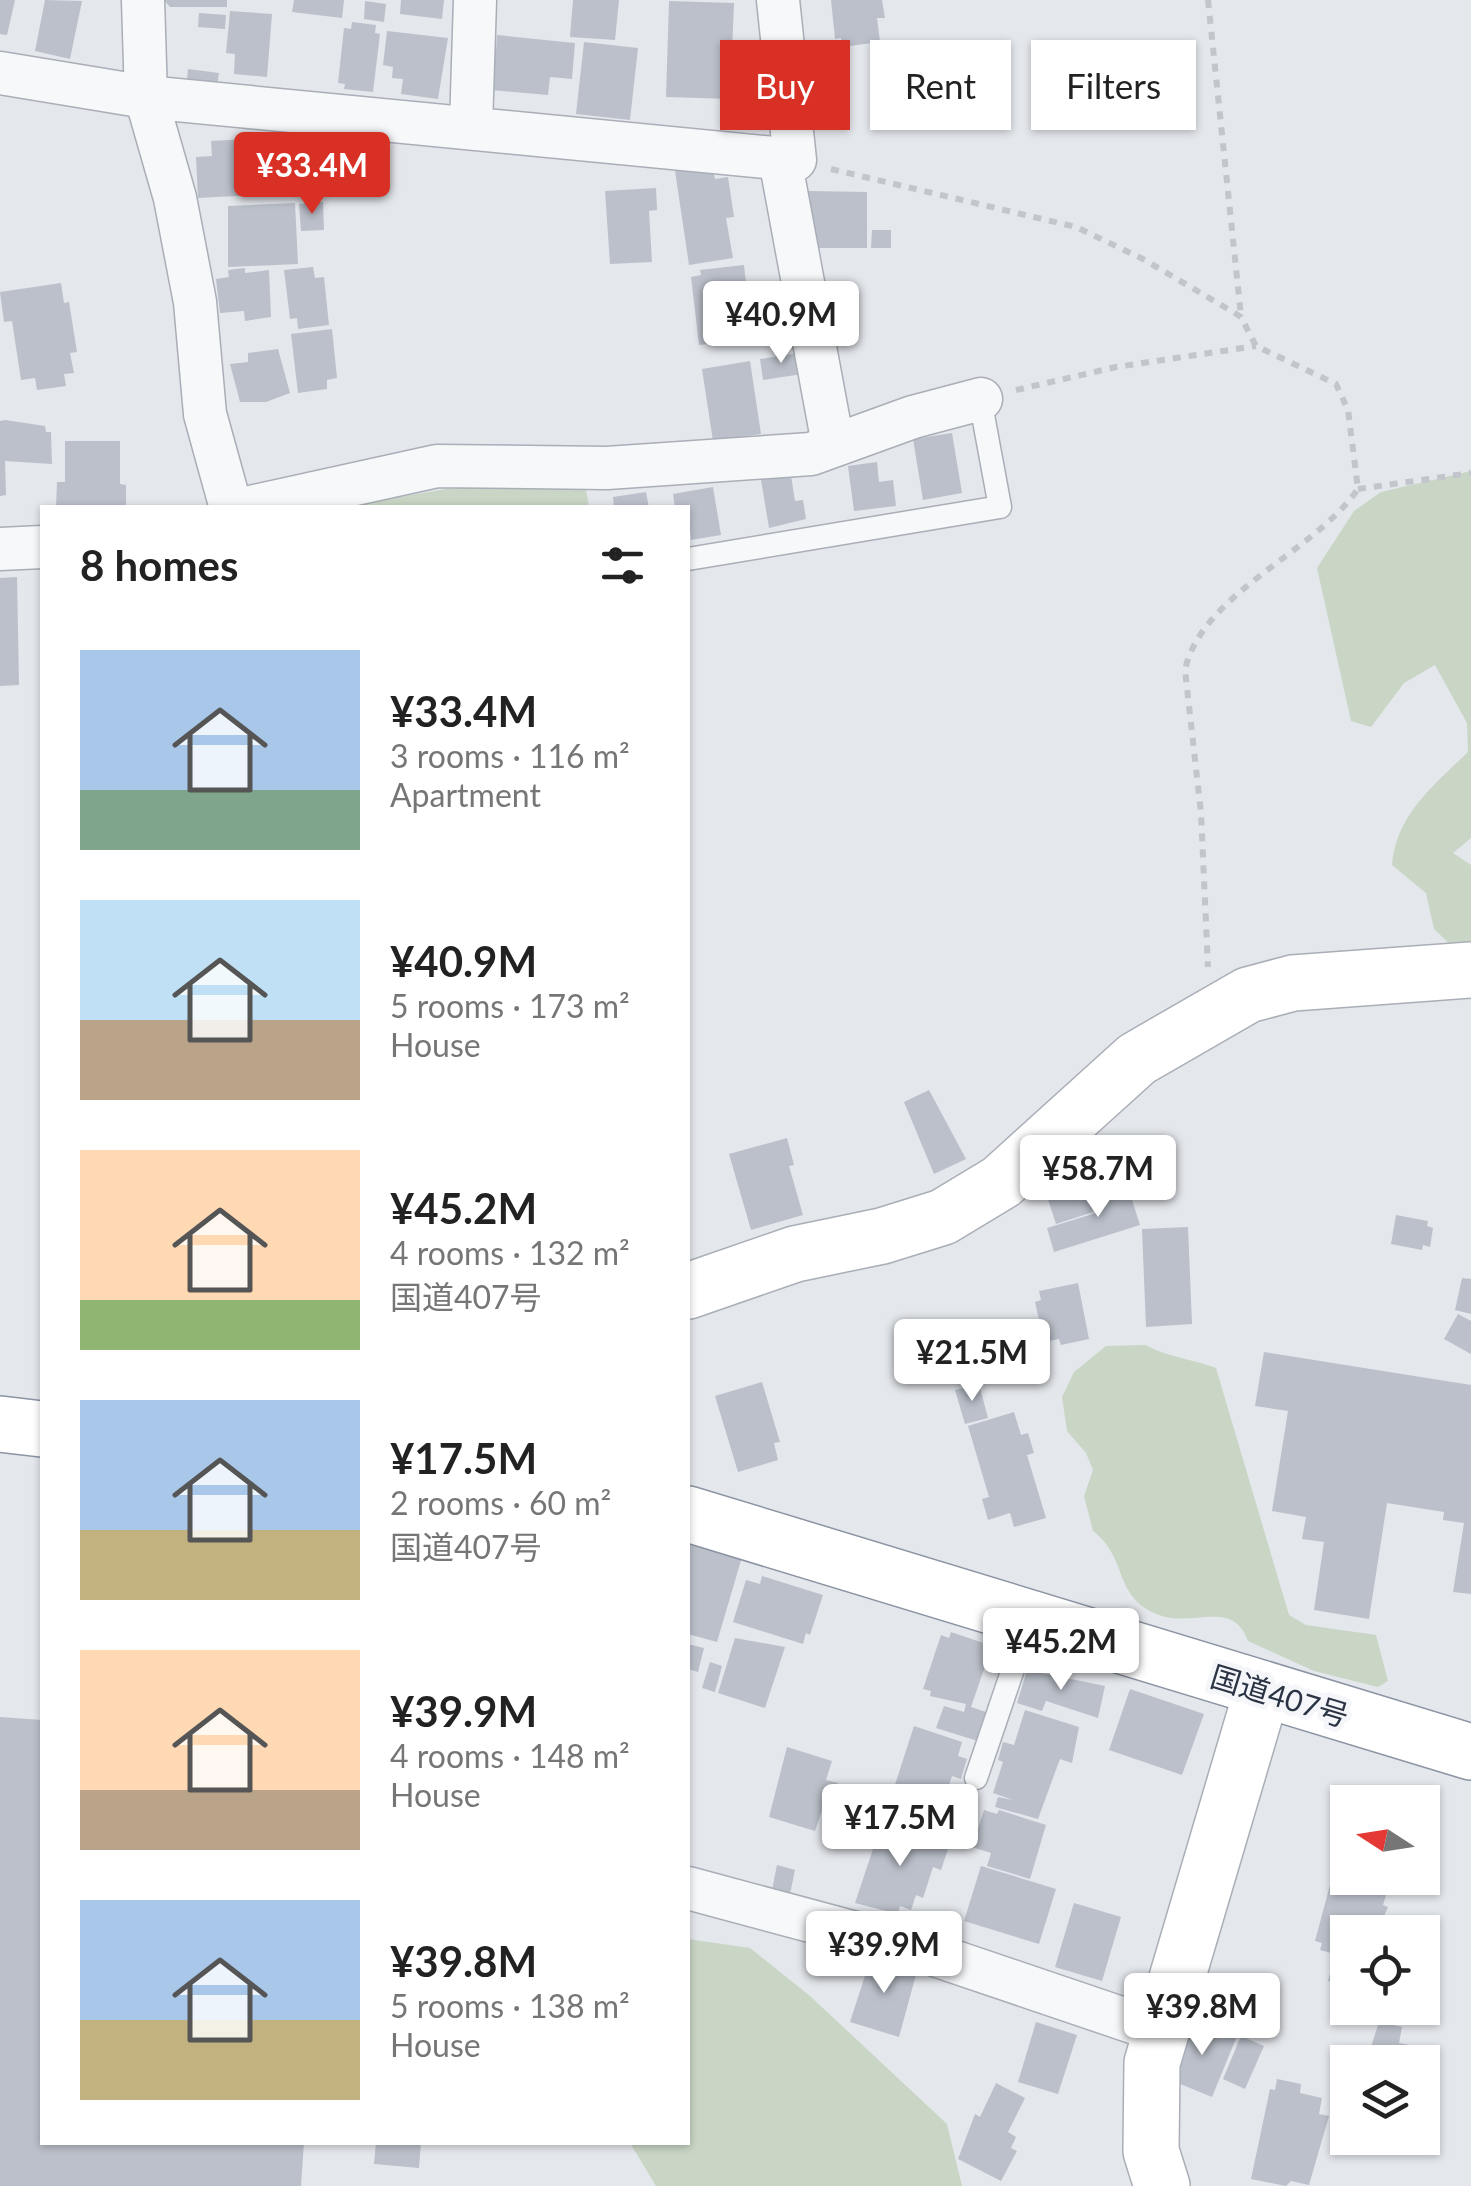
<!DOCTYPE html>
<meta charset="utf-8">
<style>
:root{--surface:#fff;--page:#f6f6f6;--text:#222;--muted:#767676;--accent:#d93025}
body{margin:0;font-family:Lato,"Noto Sans JP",sans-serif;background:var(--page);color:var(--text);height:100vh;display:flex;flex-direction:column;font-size:38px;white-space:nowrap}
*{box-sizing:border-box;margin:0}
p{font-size:32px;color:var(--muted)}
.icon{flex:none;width:55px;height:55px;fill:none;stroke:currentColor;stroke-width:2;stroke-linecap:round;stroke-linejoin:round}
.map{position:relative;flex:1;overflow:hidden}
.details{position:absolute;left:40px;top:505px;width:650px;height:1640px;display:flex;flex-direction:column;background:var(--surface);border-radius:0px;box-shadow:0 2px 8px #0004}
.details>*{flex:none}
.banner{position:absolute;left:720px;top:40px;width:600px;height:90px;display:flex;gap:20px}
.needle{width:65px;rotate:282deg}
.buttons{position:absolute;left:1330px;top:1785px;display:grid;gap:20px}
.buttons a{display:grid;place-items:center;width:110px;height:110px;border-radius:0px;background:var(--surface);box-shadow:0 2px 8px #0004;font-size:50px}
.price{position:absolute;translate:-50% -85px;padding:0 22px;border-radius:10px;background:#fff;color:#222;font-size:32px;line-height:65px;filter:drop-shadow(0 2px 5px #0008)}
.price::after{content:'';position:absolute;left:50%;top:60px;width:30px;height:22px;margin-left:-15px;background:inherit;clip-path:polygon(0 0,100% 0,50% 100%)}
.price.on{background:var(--accent);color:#fff}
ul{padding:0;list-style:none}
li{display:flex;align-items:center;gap:30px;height:250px;padding:0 40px}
li span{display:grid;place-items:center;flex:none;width:280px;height:200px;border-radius:0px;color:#555}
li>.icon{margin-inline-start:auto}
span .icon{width:120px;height:120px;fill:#fffc;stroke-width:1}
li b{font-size:42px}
h2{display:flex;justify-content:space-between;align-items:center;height:120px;padding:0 40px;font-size:42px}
.chip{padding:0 35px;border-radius:0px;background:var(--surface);box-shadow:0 2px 8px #0004;font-size:35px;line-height:90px}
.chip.on{background:var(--accent);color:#fff}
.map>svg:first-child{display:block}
.green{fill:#c9d6c5}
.building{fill:#bbc0ca}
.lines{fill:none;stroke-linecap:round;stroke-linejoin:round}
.lane-casing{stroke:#a9aeb7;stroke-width:25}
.street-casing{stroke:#a9aeb7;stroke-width:45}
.secondary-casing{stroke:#a9aeb7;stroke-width:58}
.highway-casing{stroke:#8b94a3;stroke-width:58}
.path{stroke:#c2c5cb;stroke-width:6;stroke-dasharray:8 8;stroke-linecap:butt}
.lane{stroke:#f7f8fa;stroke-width:22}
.street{stroke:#f7f8fa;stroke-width:42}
.secondary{stroke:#fff;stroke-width:55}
.highway{stroke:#fff;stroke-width:55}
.labels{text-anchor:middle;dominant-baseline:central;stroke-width:10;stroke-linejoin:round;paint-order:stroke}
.street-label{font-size:30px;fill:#2b3445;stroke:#f4f6f9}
</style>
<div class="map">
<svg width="1471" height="2186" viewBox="0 0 1471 2186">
<rect width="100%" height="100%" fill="#e4e7ec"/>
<!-- green -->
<g class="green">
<path d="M1471,471v367l-18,15 18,12v83l-16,1 -21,-20 -8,-36 -34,-28c4,-50 41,-79 76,-113l-1,-29 -32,-58 -31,18 -33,44 -20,-6 -34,-153 37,-57 27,-19z"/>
<polygon points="584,478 589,507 335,508 446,489"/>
<path d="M1145,1345c23,12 47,14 71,23l73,247 17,10 70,10 12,46 -10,6 -64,-16 -66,-30c-15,-43 -56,-13 -89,-26 -47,-18 -30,-57 -66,-84l-9,-35 9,-26 -7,-17 -19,-22 -5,-34 12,-25 32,-26z"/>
<polygon points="688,1939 750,1948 810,1996 947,2124 962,2186 656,2186 630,2143 688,2142"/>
</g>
<!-- building -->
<g class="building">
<polygon points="0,0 15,0 7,35 0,34"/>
<polygon points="45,0 82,1 70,59 35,51"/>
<polygon points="164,0 227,0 227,7 170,7"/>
<polygon points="294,0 344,0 342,18 292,12"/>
<polygon points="401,0 444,0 442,19 400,14"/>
<polygon points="573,0 619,0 615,40 570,37"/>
<polygon points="831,0 882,0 885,18 877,18 880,42 842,47 841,38 835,39"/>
<polygon points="365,1 386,4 384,22 364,19"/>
<polygon points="669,1 734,3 730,99 666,97"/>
<polygon points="230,11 272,14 267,77 234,74 235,54 226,53"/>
<polygon points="199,13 226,15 225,29 198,27"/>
<polygon points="352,22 376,25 375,33 380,34 373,92 344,89 345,84 338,83 344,28 351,29"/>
<polygon points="387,31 448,38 438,99 401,94 403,79 392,78 393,67 383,65"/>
<polygon points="497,35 575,43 572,79 550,77 548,95 491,90 492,51 496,51"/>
<polygon points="584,42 638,48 630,120 576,114"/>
<polygon points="188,69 219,73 217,86 187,81"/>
<polygon points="264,138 266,176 253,176 254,195 198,198 196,157 212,156 211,141"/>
<polygon points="674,164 713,171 715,179 728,177 734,217 726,218 733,258 689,265"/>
<polygon points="656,188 657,210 649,211 652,262 610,264 605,191"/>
<polygon points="809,191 867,192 867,248 808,248"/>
<polygon points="323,202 324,230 301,231 299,204"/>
<polygon points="295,203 298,264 228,267 228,206"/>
<polygon points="872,230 891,230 891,248 871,248"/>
<polygon points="744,265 752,339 699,345 691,277 701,275 700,270"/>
<polygon points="313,267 315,278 324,277 329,325 298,329 297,318 290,319 284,270"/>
<polygon points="245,268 245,273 269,270 271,317 245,321 244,311 220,313 216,279 229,277 228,270"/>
<polygon points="61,283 64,303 69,302 77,352 70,353 74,373 64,374 66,386 37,390 35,378 21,380 12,321 4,322 0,292"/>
<polygon points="332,329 337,378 327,380 327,389 298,393 291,334"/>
<polygon points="278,349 290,393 266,402 240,402 230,364 248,362 248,353"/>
<polygon points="799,353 802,374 763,380 760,359"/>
<polygon points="750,361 761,434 713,441 702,369"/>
<polygon points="5,420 45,426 46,432 51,432 52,464 5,461 6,495 0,496 0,421"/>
<polygon points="952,433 962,493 923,500 913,439"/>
<polygon points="65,441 120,441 120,484 126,485 126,508 56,508 57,482 65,482"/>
<polygon points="877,462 879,482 893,480 896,506 854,511 848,466"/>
<polygon points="789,463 795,501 803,500 806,519 769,528 759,468"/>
<polygon points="713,487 721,535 691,540 688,508 675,508 673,494"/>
<polygon points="646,492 649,508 614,508 613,497"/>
<polygon points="17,577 19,685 0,686 0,578"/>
<polygon points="929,1090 966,1159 934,1174 904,1102"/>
<polygon points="787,1138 794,1165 789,1166 803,1215 751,1230 729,1154"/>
<polygon points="1072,1161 1073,1165 1079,1164 1093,1212 1056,1224 1042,1181 1047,1179 1044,1170"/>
<polygon points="1127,1184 1140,1225 1054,1252 1047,1228 1096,1213 1093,1201 1102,1197 1101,1192"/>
<polygon points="1396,1215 1428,1221 1427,1226 1433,1228 1430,1247 1423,1245 1422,1250 1391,1244"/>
<polygon points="1188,1227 1192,1324 1146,1327 1142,1229"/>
<polygon points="1462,1278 1471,1279 1471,1314 1455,1310"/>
<polygon points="1078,1283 1089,1339 1061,1345 1059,1339 1044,1342 1035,1302 1041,1300 1039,1291"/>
<polygon points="1458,1314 1471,1321 1471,1354 1444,1339"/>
<polygon points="1264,1352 1471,1385 1471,1594 1453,1592 1464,1523 1443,1520 1444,1512 1387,1503 1369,1619 1314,1610 1324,1542 1302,1539 1306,1517 1272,1511 1288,1411 1255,1406"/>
<polygon points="762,1382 780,1442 774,1443 778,1460 738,1472 715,1396"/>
<polygon points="979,1384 988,1418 965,1424 955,1390"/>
<polygon points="1014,1412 1021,1435 1028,1433 1034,1453 1027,1455 1046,1518 1014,1527 1010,1513 988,1520 982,1499 989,1497 968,1426"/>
<polygon points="688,1542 742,1557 717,1642 688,1634"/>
<polygon points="762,1576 823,1595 810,1635 806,1633 803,1644 733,1622 746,1580 760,1584"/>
<polygon points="951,1632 992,1646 971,1707 989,1713 981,1742 936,1728 944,1706 964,1712 966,1704 930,1696 931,1691 923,1689 941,1635 949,1638"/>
<polygon points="735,1638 785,1647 765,1708 718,1693"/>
<polygon points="688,1644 704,1648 698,1672 688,1669"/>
<polygon points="710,1662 722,1666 715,1692 702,1688"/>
<polygon points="1027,1670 1105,1686 1098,1718 1046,1701 1042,1711 1017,1703"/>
<polygon points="1130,1689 1204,1714 1182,1775 1109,1750"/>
<polygon points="1025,1710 1079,1727 1072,1763 1060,1759 1038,1819 995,1807 998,1797 1013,1800 993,1793 1003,1762 998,1760 1003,1742 1014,1745"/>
<polygon points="0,1717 42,1720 42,2142 304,2142 301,2186 0,2186"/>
<polygon points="914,1726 962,1742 958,1756 967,1759 961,1779 952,1776 941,1810 892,1794"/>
<polygon points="787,1747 832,1761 826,1780 838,1783 833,1798 827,1796 815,1831 769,1817"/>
<polygon points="984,1810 997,1814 999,1810 1046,1825 1030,1879 987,1866 991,1853 972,1847"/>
<polygon points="893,1824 950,1843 941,1870 933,1867 923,1898 916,1895 911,1910 900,1906 898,1914 855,1903 877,1837 887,1841"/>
<polygon points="777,1865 795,1870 789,1899 771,1895"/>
<polygon points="981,1866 1056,1889 1039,1944 964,1921"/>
<polygon points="1334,1870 1348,1878 1389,1885 1383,1905 1388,1907 1377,1932 1348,1932 1348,1986 1328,1981 1335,1954 1320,1950 1322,1943 1315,1941"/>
<polygon points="1074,1903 1121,1917 1102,1981 1055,1967"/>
<polygon points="872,1954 917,1971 899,2037 850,2022"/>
<polygon points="1422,1980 1438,1991 1426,2018 1396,2008 1422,2008"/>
<polygon points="1193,2018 1237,2036 1212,2097 1168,2079"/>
<polygon points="1036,2022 1077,2035 1058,2094 1018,2082"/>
<polygon points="1379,2022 1402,2027 1399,2043 1425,2048 1422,2062 1366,2062"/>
<polygon points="1241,2036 1264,2046 1245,2089 1223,2079"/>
<polygon points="1277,2079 1301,2084 1300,2093 1322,2098 1319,2114 1329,2116 1309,2185 1291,2181 1286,2186 1251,2179 1270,2089 1275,2090"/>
<polygon points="996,2083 1025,2098 1008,2132 1016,2137 1011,2148 1017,2151 1001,2181 958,2159 975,2114 980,2117"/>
<polygon points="376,2142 421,2142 419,2168 374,2164"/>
</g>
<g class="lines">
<!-- lane casing -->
<g class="lane-casing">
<g id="lane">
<polyline points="688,559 1000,507 980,399"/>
<polyline points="976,1778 1031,1616"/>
</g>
</g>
<!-- street casing -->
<g class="street-casing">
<g id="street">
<polyline points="143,0 146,97 175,198 195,302 205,414 231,508"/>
<polyline points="0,73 146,97 795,160 778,0"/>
<polyline points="471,126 475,0"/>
<polyline points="780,159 833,444"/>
<polyline points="246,508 437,466 607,468 811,454 913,417 981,399"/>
<polyline points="0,549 42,547"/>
<polyline points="688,1888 926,1952 1159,2031"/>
</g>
</g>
<!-- secondary casing -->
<g class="secondary-casing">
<g id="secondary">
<polyline points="688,1291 795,1254 882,1236 943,1217 1001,1182 1137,1059 1248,995 1293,983 1471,970"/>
<polyline points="1162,2186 1151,2151 1152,2063 1262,1691"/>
</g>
</g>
<!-- highway casing -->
<g class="highway-casing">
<g id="highway">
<polyline points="0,1424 42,1429"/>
<polyline points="688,1514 1471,1752"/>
</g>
</g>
<!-- path -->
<g class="path">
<polyline points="1208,0 1241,316"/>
<path d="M831,169l245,58 67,32 90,53 8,5 15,29 80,38 12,26 10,79c-44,64 -156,104 -173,181l16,143 7,154"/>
<polyline points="1016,390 1116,367 1256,346"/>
<polyline points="1358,489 1471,473"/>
</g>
<!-- lane -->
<use href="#lane" class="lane"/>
<!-- street -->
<use href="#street" class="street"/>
<!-- secondary -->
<use href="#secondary" class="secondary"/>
<!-- highway -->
<use href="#highway" class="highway"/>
</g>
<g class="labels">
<!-- street labels -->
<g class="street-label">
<text transform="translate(1280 1695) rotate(17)">国道407号</text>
</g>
</g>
</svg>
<div class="buttons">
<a><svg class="needle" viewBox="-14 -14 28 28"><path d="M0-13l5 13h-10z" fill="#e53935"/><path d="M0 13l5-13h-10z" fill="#767676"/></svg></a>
<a><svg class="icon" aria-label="locate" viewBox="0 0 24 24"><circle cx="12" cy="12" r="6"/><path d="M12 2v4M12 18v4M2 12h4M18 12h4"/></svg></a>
<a><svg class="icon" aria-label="layers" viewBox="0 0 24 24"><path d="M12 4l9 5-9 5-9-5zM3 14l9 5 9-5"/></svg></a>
</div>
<b class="price on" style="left:312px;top:217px">¥33.4M</b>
<b class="price" style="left:781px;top:366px">¥40.9M</b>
<b class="price" style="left:1098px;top:1220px">¥58.7M</b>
<b class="price" style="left:972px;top:1404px">¥21.5M</b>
<b class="price" style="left:1061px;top:1693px">¥45.2M</b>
<b class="price" style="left:900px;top:1869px">¥17.5M</b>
<b class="price" style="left:884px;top:1996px">¥39.9M</b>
<b class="price" style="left:1202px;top:2058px">¥39.8M</b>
<div class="banner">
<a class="chip on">Buy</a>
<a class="chip">Rent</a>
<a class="chip">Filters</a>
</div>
<section class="details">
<h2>8 homes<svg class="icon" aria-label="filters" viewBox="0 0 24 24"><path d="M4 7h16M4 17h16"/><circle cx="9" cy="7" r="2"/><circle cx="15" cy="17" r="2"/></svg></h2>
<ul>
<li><span style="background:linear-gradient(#a9c7e8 70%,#7fa58c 0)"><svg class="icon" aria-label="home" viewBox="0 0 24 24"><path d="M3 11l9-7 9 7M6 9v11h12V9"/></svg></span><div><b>¥33.4M</b><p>3 rooms · 116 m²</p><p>Apartment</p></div></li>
<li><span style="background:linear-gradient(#bfe0f5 60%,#b9a48a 0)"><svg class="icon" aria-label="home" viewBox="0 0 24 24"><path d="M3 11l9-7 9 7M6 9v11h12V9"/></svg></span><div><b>¥40.9M</b><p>5 rooms · 173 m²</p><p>House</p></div></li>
<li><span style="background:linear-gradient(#ffd9b3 75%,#8fb573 0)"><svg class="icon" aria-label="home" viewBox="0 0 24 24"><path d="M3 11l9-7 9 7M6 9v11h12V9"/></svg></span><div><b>¥45.2M</b><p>4 rooms · 132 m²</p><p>国道407号</p></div></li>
<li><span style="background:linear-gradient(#a9c7e8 65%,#c2b280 0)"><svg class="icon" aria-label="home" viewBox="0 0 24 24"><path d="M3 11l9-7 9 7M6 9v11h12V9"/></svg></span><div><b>¥17.5M</b><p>2 rooms · 60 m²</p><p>国道407号</p></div></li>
<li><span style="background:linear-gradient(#ffd9b3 70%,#b9a48a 0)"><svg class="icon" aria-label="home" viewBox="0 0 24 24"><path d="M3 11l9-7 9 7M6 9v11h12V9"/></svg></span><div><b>¥39.9M</b><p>4 rooms · 148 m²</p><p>House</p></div></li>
<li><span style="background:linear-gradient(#a9c7e8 60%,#c2b280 0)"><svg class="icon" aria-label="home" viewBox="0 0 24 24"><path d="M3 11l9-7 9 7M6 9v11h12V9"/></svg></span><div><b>¥39.8M</b><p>5 rooms · 138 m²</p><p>House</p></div></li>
</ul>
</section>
</div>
